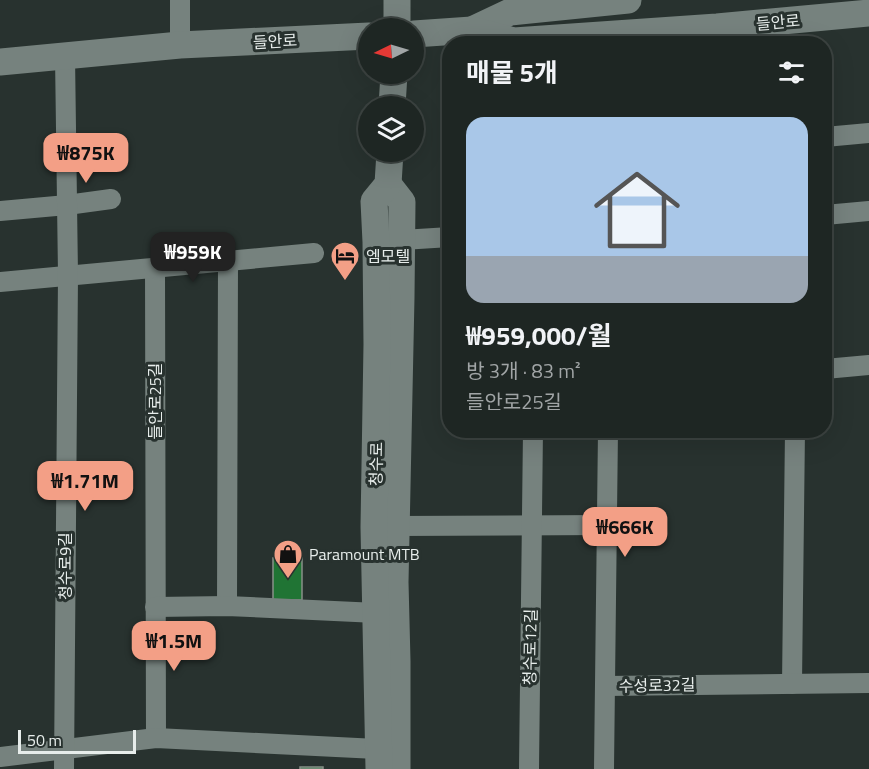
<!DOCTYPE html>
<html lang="ko">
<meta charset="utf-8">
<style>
:root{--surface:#1e2623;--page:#262e2b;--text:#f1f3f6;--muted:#a1a5a6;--line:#3c4341;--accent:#f39f86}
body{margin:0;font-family:"Titillium Web","Noto Sans KR",sans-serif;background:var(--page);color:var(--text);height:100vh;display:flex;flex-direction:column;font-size:22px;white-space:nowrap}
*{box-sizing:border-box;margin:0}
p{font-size:20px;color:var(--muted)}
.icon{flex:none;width:33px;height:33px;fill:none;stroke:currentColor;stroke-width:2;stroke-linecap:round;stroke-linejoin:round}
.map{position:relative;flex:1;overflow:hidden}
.drawer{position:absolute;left:442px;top:36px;width:390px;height:402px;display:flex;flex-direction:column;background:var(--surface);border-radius:24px;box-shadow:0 6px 24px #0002,0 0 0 2px var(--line)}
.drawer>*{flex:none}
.needle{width:39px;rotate:265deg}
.buttons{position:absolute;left:358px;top:18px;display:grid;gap:12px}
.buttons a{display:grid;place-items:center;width:66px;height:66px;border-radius:50%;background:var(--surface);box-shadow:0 6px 24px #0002,0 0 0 2px var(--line);font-size:30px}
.scale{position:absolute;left:18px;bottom:15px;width:118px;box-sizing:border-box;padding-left:6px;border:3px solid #e7edeb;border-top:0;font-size:16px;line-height:21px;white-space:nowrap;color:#e7edeb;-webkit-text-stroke:4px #28322f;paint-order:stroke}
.price{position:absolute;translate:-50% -51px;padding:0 14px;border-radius:12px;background:var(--accent);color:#111;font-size:20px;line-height:39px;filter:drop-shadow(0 2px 3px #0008)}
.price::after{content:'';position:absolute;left:50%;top:36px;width:18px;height:14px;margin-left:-9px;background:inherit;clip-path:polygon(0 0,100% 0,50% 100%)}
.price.selected{background:#222;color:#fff}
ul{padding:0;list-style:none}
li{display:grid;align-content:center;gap:12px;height:318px;padding:0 24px}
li+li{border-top:2px solid var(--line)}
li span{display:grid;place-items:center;height:186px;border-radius:18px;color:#555}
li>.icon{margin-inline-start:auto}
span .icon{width:108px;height:108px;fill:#fffc;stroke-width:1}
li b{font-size:26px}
h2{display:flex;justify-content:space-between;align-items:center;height:72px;padding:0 24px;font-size:26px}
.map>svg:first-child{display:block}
.building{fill:#207434;stroke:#889089;stroke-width:1.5}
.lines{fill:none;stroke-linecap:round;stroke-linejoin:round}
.street{stroke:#76827e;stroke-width:20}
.secondary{stroke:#76827e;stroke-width:27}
.labels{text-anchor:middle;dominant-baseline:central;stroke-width:6;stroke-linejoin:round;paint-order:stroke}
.street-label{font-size:16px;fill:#e7edeb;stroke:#28322f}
.poi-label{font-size:16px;fill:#e7edeb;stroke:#28322f;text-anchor:start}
</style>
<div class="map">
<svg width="869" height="769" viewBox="0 0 869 769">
<rect width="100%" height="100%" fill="#28322f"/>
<!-- building -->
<g class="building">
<rect x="273" y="558" width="29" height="42"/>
<rect x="300" y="767" width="23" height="2"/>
</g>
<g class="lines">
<!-- street -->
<g class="street">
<polyline points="180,0 180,45"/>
<polyline points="825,137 869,133"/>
<polyline points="0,211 67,205 111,199"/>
<polyline points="825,215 869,211"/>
<polyline points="402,240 450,237"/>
<polyline points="155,268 156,738"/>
<polyline points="0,282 314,253"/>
<polyline points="825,369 869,365"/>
<polyline points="396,526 607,525"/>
<polyline points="227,606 228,261"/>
<polyline points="155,607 227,606 377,613"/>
<polyline points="792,684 795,430"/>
<polyline points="605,686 869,683"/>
<polyline points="0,757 156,738 377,749"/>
<polyline points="64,769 68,275 65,56"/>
<polyline points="529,769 533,430"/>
<polyline points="604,769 608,430"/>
</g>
<!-- secondary -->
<g class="secondary">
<polyline points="397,0 397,28"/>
<polyline points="472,30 510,12 628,0"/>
<polyline points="414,34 472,30 514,41 717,27 869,13"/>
<polyline points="0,62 180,45 369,36"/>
<polyline points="392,106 394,74"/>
<polyline points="388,184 402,202 401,297 395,582 397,661 397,769"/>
<polyline points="379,769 374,527 377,344 376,242 374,201 388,184 390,152"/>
</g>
</g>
<!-- icons -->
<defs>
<g id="hotel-pin" transform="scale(1.5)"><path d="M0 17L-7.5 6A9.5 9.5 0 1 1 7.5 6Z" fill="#f39f86" stroke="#28322f"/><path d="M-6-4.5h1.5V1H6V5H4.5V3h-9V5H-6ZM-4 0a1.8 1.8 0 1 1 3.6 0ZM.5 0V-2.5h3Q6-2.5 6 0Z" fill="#111"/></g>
<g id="shop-pin" transform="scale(1.5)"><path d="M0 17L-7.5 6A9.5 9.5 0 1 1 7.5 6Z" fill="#f39f86" stroke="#28322f"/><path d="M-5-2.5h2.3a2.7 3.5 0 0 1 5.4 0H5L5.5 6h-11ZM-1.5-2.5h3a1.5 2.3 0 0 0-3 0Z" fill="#111"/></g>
</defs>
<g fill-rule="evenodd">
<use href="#hotel-pin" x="345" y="256"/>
<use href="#shop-pin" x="288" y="554"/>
</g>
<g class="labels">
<!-- street labels -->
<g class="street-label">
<text transform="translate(778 22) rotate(-5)">들안로</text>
<text transform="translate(275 41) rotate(-3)">들안로</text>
<text transform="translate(155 401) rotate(-90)">들안로25길</text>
<text transform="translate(376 464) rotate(-89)">청수로</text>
<text transform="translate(65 566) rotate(-90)">청수로9길</text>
<text transform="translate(530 647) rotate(-89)">청수로12길</text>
<text transform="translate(657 685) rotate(-1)">수성로32길</text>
</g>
<!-- poi labels -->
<g class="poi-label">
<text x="366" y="256">엠모텔</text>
<text x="309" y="554">Paramount MTB</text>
</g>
</g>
</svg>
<div class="buttons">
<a><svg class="needle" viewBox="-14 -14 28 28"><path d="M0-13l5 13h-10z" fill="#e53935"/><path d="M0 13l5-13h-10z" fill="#a1a5a6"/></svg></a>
<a><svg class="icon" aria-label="layers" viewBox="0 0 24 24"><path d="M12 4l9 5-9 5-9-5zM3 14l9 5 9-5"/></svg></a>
</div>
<div class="scale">50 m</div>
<b class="price" style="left:86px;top:184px">₩875K</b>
<b class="price selected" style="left:193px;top:283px">₩959K</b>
<b class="price" style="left:85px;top:512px">₩1.71M</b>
<b class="price" style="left:625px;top:558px">₩666K</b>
<b class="price" style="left:174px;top:672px">₩1.5M</b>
<section class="drawer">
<h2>매물 5개<svg class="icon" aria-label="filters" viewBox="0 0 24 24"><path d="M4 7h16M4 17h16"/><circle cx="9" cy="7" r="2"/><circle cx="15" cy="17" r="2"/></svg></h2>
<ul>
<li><span style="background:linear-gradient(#a9c7e8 75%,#9aa5b1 0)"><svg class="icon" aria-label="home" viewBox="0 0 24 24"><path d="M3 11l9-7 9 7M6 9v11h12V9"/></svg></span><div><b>₩959,000/월</b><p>방 3개 · 83 m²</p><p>들안로25길</p></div></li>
</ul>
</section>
</div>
